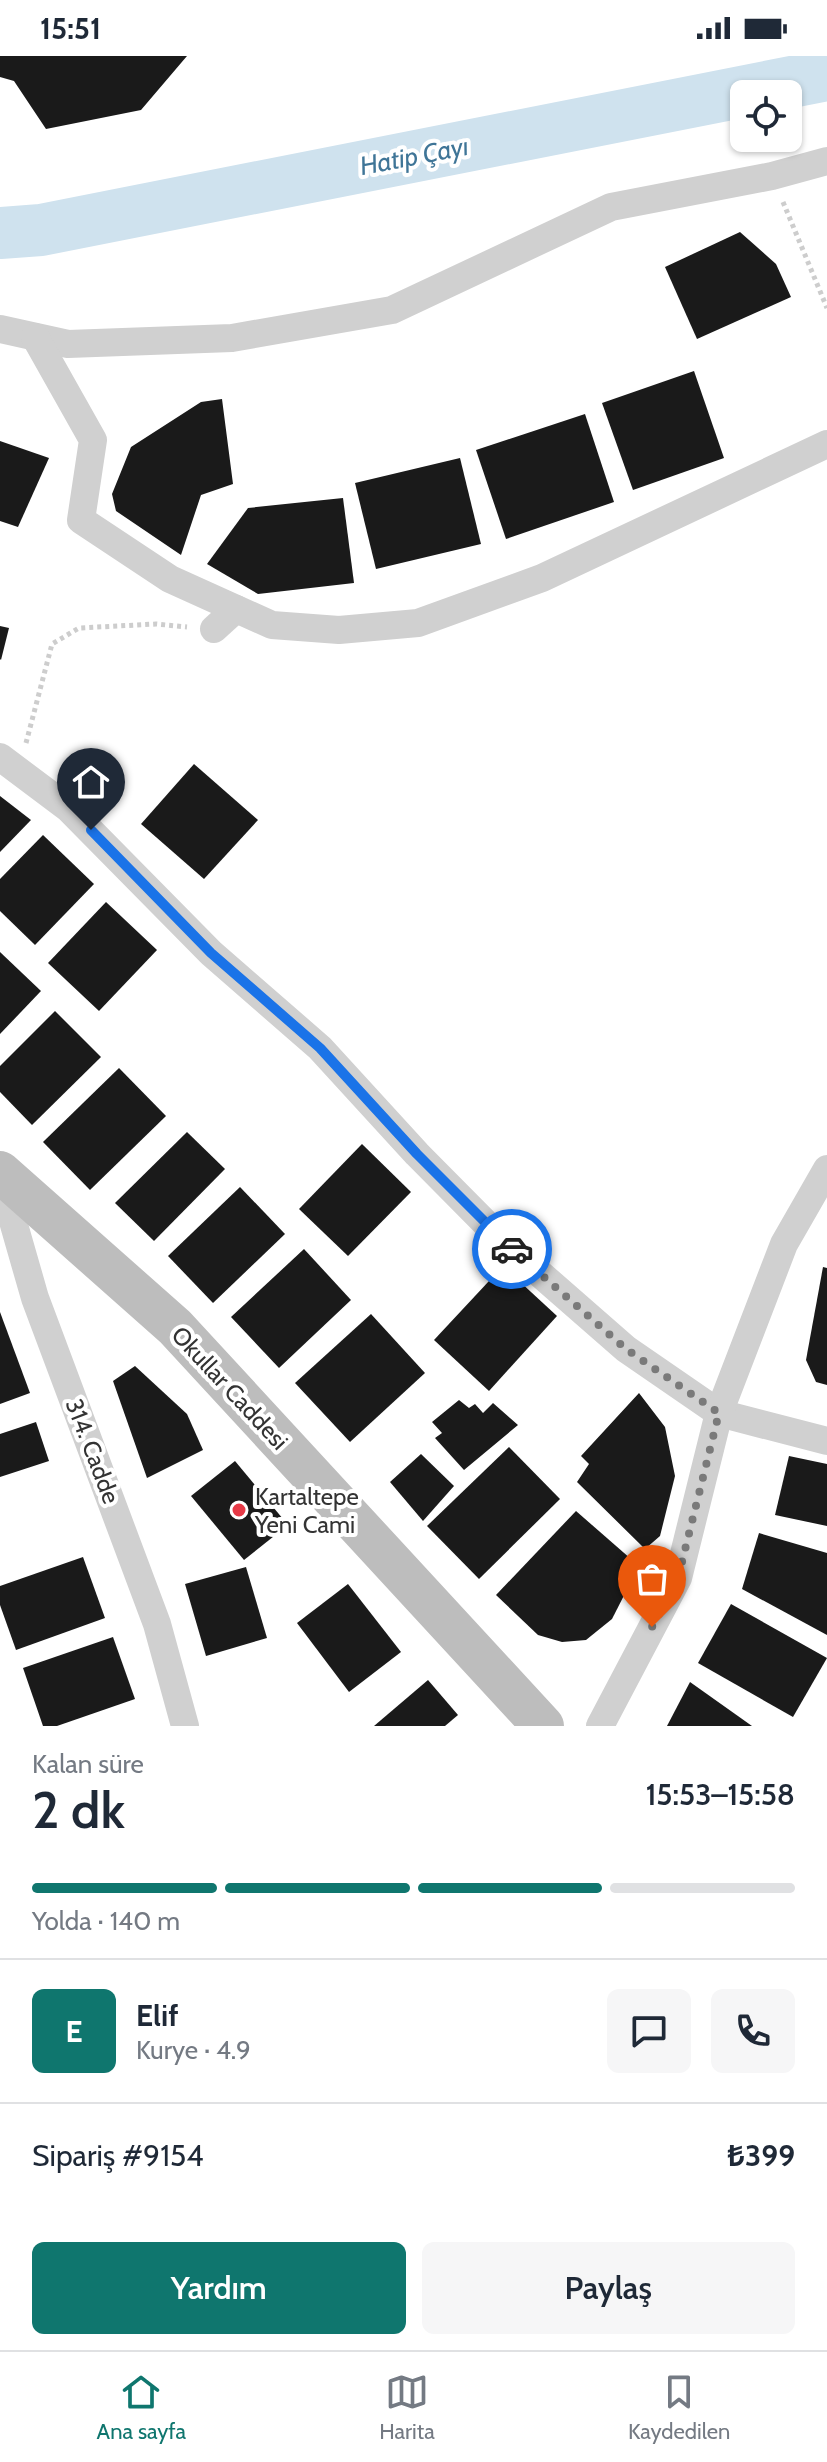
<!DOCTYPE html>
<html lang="tr">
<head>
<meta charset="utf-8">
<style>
  :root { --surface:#fff; --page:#f6f6f7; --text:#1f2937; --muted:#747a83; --line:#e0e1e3; --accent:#0f766e }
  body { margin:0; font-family:Cabin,sans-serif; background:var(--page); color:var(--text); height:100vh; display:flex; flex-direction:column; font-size:30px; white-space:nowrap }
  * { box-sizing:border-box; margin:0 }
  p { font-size:26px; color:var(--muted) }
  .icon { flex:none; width:44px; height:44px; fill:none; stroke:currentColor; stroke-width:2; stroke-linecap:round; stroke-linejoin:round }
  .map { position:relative; height:1670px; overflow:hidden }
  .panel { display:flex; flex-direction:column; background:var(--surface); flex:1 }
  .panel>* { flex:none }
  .fabs { position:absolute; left:730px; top:24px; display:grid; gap:16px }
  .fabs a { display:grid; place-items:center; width:72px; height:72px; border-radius:12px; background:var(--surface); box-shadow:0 2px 6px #0004; font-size:40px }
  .pin { position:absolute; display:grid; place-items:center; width:68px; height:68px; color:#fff; margin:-82px -34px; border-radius:50% 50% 50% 0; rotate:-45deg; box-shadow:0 0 8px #0007 }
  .pin .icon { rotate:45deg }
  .courier { position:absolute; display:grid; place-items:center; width:80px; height:80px; margin:-40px; border:6px solid #1a73e8; border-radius:50%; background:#fff; color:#222; box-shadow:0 2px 10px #0007 }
  .overview em { font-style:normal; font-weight:600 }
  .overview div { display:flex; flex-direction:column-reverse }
  .overview { display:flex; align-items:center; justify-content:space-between; height:136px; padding:0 32px }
  h1 { font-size:52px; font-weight:600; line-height:60px }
  .bar { display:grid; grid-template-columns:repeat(4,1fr); gap:12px 8px; align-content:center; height:96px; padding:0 32px }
  .bar i { height:10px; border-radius:6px; background:var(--line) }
  .bar .active { background:var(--accent) }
  .bar p { grid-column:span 4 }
  .line { display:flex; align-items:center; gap:20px; padding:0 32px; border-top:2px solid var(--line) }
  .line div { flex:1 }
  .round { display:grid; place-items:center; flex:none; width:84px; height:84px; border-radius:12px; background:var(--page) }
  .button { display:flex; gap:16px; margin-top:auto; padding:16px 32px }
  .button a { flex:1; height:92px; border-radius:12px; background:var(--accent); color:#fff; font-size:32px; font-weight:600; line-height:92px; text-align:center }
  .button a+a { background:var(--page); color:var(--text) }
  .status { display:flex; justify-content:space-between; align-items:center; height:56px; padding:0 40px; background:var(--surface); direction:ltr }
  .status svg { height:22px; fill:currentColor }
  .dock { display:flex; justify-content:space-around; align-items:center; height:112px; border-top:2px solid var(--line); background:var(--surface); font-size:22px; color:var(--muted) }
  .dock a { display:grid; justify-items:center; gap:4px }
  .dock .active { color:var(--accent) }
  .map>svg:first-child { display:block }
</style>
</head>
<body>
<div class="status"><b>15:51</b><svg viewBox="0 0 49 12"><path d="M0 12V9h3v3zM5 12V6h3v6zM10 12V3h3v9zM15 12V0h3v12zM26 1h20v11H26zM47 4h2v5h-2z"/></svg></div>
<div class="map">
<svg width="827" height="1670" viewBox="0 0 827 1670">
  <rect width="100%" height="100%" fill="#fff"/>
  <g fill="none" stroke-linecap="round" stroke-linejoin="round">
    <polyline stroke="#cfe2ee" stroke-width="52" points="0,177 41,174 827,19"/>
  </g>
  <g fill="#1a1a1a">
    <polygon points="0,0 187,0 141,54 46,73 14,25 0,21"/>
    <polygon points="740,176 776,208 791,241 697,283 665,211"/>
    <polygon points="694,315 724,402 633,434 602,347"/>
    <polygon points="222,343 233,428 201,439 181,499 116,455 112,438 131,391 201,346"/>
    <polygon points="585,358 614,446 506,483 476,394"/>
    <polygon points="0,385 49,402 18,471 0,465"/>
    <polygon points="460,402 481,488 376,513 355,427"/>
    <polygon points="343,442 354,527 258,538 207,508 248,452"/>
    <polygon points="0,570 9,572 1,604 0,603"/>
    <polygon points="194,708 258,764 204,823 141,768"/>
    <polygon points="0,740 31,764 0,796"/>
    <polygon points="43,779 94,828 35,889 0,855 0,823"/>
    <polygon points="106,846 157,894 99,955 48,907"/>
    <polygon points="0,896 41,935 0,978"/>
    <polygon points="55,955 101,1001 32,1069 0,1036 0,1010"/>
    <polygon points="119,1012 166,1060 90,1134 43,1086"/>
    <polygon points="187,1076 225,1113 154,1185 115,1147"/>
    <polygon points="362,1088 411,1136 348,1200 299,1153"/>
    <polygon points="240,1131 285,1178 213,1247 168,1200"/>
    <polygon points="304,1193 351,1244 279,1312 231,1261"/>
    <polygon points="503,1210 557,1260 489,1335 434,1284"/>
    <polygon points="823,1211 827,1212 827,1329 816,1326 806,1304"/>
    <polygon points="0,1256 30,1337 0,1348"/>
    <polygon points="371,1258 425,1317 350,1386 295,1327"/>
    <polygon points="135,1310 187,1358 203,1394 147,1422 113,1325"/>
    <polygon points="639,1337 665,1371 675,1420 660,1480 645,1493 577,1426 589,1408 581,1400"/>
    <polygon points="459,1344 469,1352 475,1348 483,1357 493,1347 518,1369 464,1414 435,1382 442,1377 432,1366"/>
    <polygon points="36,1366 49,1405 0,1421 0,1378"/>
    <polygon points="509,1391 560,1443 479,1523 427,1470"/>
    <polygon points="421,1398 454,1430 423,1465 390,1426"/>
    <polygon points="789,1400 827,1408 827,1470 775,1459"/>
    <polygon points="235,1405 288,1469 244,1504 191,1440"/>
    <polygon points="576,1455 639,1510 612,1563 586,1584 562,1586 538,1579 496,1539"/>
    <polygon points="759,1477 827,1497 827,1579 742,1533"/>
    <polygon points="83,1501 105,1562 16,1594 0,1549 0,1530"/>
    <polygon points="246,1511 267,1582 206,1600 185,1528"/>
    <polygon points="348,1528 401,1596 349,1636 297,1567"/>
    <polygon points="731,1548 827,1602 793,1661 698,1607"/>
    <polygon points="113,1581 135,1643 57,1670 43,1670 23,1612"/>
    <polygon points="428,1624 458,1659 445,1670 374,1670"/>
    <polygon points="690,1626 752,1670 667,1670"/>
  </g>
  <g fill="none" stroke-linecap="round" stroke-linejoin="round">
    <g stroke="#cdcdcd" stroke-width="5" stroke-dasharray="4 4" stroke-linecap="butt">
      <polyline points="783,146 827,252"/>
      <polyline points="26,687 52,588 79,572 156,568 187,571"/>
    </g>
    <g stroke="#d0d0d0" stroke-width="28">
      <polyline points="0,273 68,288 232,282 392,254 611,151 772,120 827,105"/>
      <polyline points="35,281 93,384 81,464 170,523 272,569 339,574 418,567 542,522 827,388"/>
      <polyline points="214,573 236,553"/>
      <polyline points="0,701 68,752 211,897 320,992 417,1098 507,1189 626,1293 719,1357 827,1385"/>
      <polyline points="0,1120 35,1242 157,1568 185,1670"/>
      <polyline points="600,1670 678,1522 719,1357 784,1188 827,1113"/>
    </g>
    <polyline stroke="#bdbdbd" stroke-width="42" points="0,1116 175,1271 543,1670"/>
  </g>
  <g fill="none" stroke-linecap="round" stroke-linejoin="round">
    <polyline stroke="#7a7a7a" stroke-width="8" stroke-dasharray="0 14.4" points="512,1193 626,1293 719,1357 678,1522 652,1571"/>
    <polyline stroke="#1a73e8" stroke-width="10" points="91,774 211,897 320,992 417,1098 512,1193"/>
  </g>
  <circle fill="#e63946" stroke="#fff" stroke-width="3" cx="239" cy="1454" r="8"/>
  <g text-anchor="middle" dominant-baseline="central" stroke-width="8" stroke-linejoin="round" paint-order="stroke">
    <g font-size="24" fill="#333" stroke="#fff">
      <text transform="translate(230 1332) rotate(47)">Okullar Caddesi</text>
      <text transform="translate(93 1395) rotate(69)">314. Cadde</text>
    </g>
    <g font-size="24" fill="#333" stroke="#fff" text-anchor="start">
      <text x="255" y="1440">Kartaltepe<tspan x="255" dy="28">Yeni Cami</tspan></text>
    </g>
    <g font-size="26" font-style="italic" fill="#3f7597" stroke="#fff">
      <text transform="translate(414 100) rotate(-11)">Hatip Çayı</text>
    </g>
  </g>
</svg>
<div class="fabs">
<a><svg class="icon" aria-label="locate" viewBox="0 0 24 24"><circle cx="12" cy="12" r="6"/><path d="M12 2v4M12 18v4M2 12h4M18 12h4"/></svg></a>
</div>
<div class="pin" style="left:652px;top:1571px;background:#ea580c"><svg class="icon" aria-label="bag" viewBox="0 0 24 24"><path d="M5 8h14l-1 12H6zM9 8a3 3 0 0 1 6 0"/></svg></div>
<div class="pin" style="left:91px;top:774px;background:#1f2937"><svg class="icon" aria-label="home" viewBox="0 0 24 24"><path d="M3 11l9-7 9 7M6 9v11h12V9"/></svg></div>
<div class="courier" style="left:512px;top:1193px"><svg class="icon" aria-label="car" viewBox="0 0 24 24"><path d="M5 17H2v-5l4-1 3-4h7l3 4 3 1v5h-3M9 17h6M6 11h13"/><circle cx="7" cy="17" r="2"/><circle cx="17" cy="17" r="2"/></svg></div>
</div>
<section class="panel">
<div class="overview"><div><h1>2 dk</h1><p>Kalan süre</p></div><em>15:53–15:58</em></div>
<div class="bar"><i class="active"></i><i class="active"></i><i class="active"></i><i></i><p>Yolda · 140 m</p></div>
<div class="line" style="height:144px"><b class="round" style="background:var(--accent);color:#fff">E</b><div><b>Elif</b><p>Kurye · 4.9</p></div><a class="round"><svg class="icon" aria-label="chat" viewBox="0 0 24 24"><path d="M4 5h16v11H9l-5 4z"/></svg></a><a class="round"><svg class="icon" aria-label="phone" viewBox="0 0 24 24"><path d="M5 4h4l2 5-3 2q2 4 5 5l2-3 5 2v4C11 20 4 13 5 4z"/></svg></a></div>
<div class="line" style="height:104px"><div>Sipariş #9154</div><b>₺399</b></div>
<div class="button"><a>Yardım</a><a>Paylaş</a></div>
</section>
<nav class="dock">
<a class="active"><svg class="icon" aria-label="home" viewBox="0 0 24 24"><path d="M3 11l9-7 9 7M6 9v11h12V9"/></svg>Ana sayfa</a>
<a><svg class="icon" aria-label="map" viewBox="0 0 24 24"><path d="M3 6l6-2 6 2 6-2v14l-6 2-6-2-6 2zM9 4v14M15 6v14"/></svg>Harita</a>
<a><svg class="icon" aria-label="saved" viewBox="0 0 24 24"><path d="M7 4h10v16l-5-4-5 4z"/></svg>Kaydedilen</a>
</nav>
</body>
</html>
